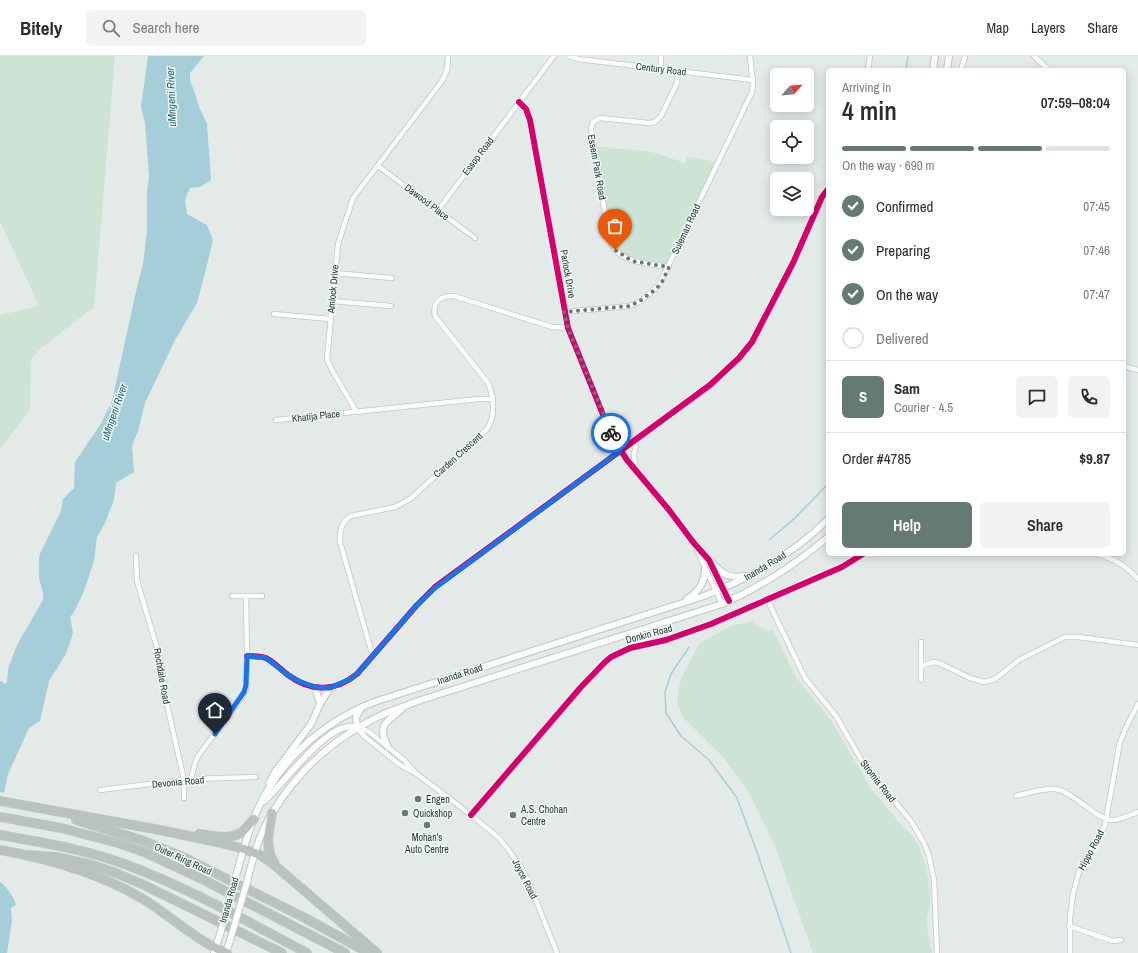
<!DOCTYPE html>
<html lang="en">
<head>
<meta charset="utf-8">
<style>
  :root { --surface:#fff; --page:#f2f2f3; --text:#2b2b33; --muted:#7c7c81; --line:#e1e1e2; --accent:#667a75 }
  body { margin:0; font-family:"Archivo Narrow",sans-serif; background:var(--page); color:var(--text); height:100vh; display:flex; flex-direction:column; font-size:15px; white-space:nowrap }
  * { box-sizing:border-box; margin:0 }
  p { font-size:13px; color:var(--muted) }
  .icon { flex:none; width:22px; height:22px; fill:none; stroke:currentColor; stroke-width:2; stroke-linecap:round; stroke-linejoin:round }
  .map { position:relative; flex:1; overflow:hidden }
  .side { position:absolute; left:826px; top:12px; width:300px; height:488px; display:flex; flex-direction:column; background:var(--surface); border-radius:6px; box-shadow:0 2px 10px #0003 }
  .side>* { flex:none }
  .needle { width:26px; rotate:63deg }
  .buttons { position:absolute; left:770px; top:12px; display:grid; gap:8px }
  .buttons a { display:grid; place-items:center; width:44px; height:44px; border-radius:6px; background:var(--surface); box-shadow:0 2px 10px #0003; font-size:20px }
  .pin { position:absolute; display:grid; place-items:center; width:34px; height:34px; color:#fff; margin:-41px -17px; border-radius:50% 50% 50% 0; rotate:-45deg; box-shadow:0 0 4px #0007 }
  .pin .icon { rotate:45deg }
  .courier { position:absolute; display:grid; place-items:center; width:40px; height:40px; margin:-20px; border:3px solid #1a73e8; border-radius:50%; background:#fff; color:#222; box-shadow:0 1px 5px #0007 }
  .summary em { font-style:normal; font-weight:600 }
  .summary div { display:flex; flex-direction:column-reverse }
  .summary { display:flex; align-items:center; justify-content:space-between; height:68px; padding:0 16px }
  h1 { font-size:26px; font-weight:600; line-height:30px }
  .bar { display:grid; grid-template-columns:repeat(4,1fr); gap:6px 4px; align-content:center; height:48px; padding:0 16px }
  .bar i { height:5px; border-radius:3px; background:var(--line) }
  .bar .active { background:var(--accent) }
  .bar p { grid-column:span 4 }
  .line { display:flex; align-items:center; gap:10px; padding:0 16px; border-top:1px solid var(--line) }
  .line div { flex:1 }
  .round { display:grid; place-items:center; flex:none; width:42px; height:42px; border-radius:6px; background:var(--page) }
  ol { padding:0 16px; list-style:none }
  li { display:flex; align-items:center; gap:12px; height:44px }
  li p { margin-inline-start:auto }
  li .icon { padding:4px; border-radius:50%; background:var(--accent); color:#fff; stroke-width:4 }
  li:last-child { color:var(--muted) }
  li i { width:22px; height:22px; border:2px solid var(--line); border-radius:50% }
  .primary-button { display:flex; gap:8px; margin-top:auto; padding:8px 16px }
  .primary-button a { flex:1; height:46px; border-radius:6px; background:var(--accent); color:#fff; font-size:16px; font-weight:600; line-height:46px; text-align:center }
  .primary-button a+a { background:var(--page); color:var(--text) }
  header { display:flex; align-items:center; gap:24px; box-sizing:border-box; height:56px; padding:0 20px; background:var(--surface); border-bottom:1px solid var(--line) }
  header strong { font-size:19px }
  nav { display:flex; gap:22px; margin-inline-start:auto; font-size:14px }
  .search { width:280px; height:36px; background:var(--page); display:flex; align-items:center; gap:10px; box-sizing:border-box; padding:0 14px; border-radius:6px; color:var(--muted); font-size:15px }
  .map>svg:first-child { display:block }
</style>
</head>
<body>
<header>
<strong>Bitely</strong>
<div class="search"><svg class="icon" aria-label="search" viewBox="0 0 24 24"><circle cx="10" cy="10" r="6"/><path d="M15 15l6 6"/></svg>Search here</div>
<nav><a>Map</a><a>Layers</a><a>Share</a></nav>
</header>
<div class="map">
<svg width="1138" height="897" viewBox="0 0 1138 897">
  <rect width="100%" height="100%" fill="#e4eae7"/>
  <g fill="#cde3d5">
    <polygon points="0,0 115,0 94,251 41,292 31,303 30,354 0,393 0,259 39,250 0,165"/>
    <path d="M 593,90 L 652,96 L 685,107 L 687,101 L 718,106 L 669,210 C 648,206 625,205 612,187 Z"/>
    <path d="M 755,565 L 755,568 L 768,575 L 773,574 L 798,624 L 832,666 L 871,733 L 904,772 C 923,783 932,829 930,851 C 929,855 927,859 927,863 C 927,874 930,886 932,897 L 813,897 L 775,790 L 748,735 L 723,701 L 684,663 L 677,645 L 679,631 L 681,623 L 699,588 L 731,570 Z"/>
  </g>
  <g fill="#a6ced8">
    <polygon points="148,0 204,0 190,17 190,25 195,37 199,51 207,68 211,124 200,131 190,132 185,144 187,158 207,169 213,184 206,213 197,247 175,284 145,347 138,375 132,390 134,416 116,427 114,444 105,467 97,481 94,505 84,535 74,556 70,561 73,577 66,598 49,625 40,665 29,672 8,718 4,737 0,736 0,642 3,630 7,626 8,613 17,589 43,544 43,537 39,522 39,500 61,455 63,443 74,432 75,406 102,366 112,345 137,231 143,208 147,175 147,137 149,120 145,67 141,51"/>
    <path d="M 0,826 C 5,829 16,843 16,849 L 11,852 L 12,864 L 7,897 L 0,897 Z"/>
  </g>
  <g fill="none" stroke-linecap="round" stroke-linejoin="round">
    <g stroke="#a6ced8" stroke-width="1.5">
      <polyline points="906,14 908,0"/>
      <polyline points="769,484 795,462 828,428"/>
      <polyline points="689,591 671,618 665,636 666,657 681,680 709,704 737,742 757,796 791,897"/>
    </g>
    <polyline stroke="#a6ced8" stroke-width="10" points="0,630 4,650"/>
    <g stroke="#c1c7c5" stroke-width="6">
      <g id="street">
        <polyline points="569,0 578,3 753,24"/>
        <polyline points="1034,0 1049,14"/>
        <polyline points="661,13 661,0"/>
        <polyline points="868,14 870,0"/>
        <polyline points="961,14 965,0"/>
        <polyline points="519,46 526,53 530,64 568,272 612,381 627,404 669,454 693,486 709,504 729,545"/>
        <polyline points="378,110 475,182"/>
        <polyline points="438,154 554,0"/>
        <path d="M 669,211 C 647,207 615,208 609,181 L 591,73 L 593,66 L 600,62 L 649,67 L 655,66 L 661,60 L 677,27 L 678,15"/>
        <polyline points="334,217 392,222"/>
        <polyline points="332,245 391,250"/>
        <polyline points="564,256 630,250 641,245 659,229 752,36 753,29 750,0"/>
        <polyline points="274,258 330,263"/>
        <polyline points="1124,310 1138,314"/>
        <polyline points="356,355 332,314 327,303 338,188 353,142 442,25 447,14 448,0"/>
        <polyline points="276,364 479,343 493,343"/>
        <polyline points="635,414 634,398 638,380"/>
        <polyline points="695,490 722,548"/>
        <path d="M 1098,498 C 1116,504 1125,509 1138,523"/>
        <polyline points="136,500 137,525 161,605 166,644 184,724 184,742"/>
        <polyline points="232,540 262,540"/>
        <polyline points="767,543 805,622 836,660 865,710 911,765 924,787 929,800 934,824 937,897"/>
        <path d="M 247,600 C 253,600 260,600 266,602 C 274,606 281,614 288,619 C 311,636 335,636 357,618 L 417,549 L 435,531 L 710,329 L 739,302 L 752,286 L 793,207 L 822,141 L 828,133"/>
        <path d="M 373,601 L 340,486 C 340,475 340,467 351,460 L 395,451 L 410,443 L 487,373 C 496,360 494,341 488,327 L 435,260 C 432,246 441,239 454,240 L 552,271 L 568,272"/>
        <polyline points="921,610 934,606 939,607 970,622 984,626 995,623 1019,604 1065,581 1078,581 1138,589"/>
        <polyline points="921,624 921,586"/>
        <polyline points="357,672 364,680 400,709 417,718 471,759 499,782 507,792 521,811 529,827 557,897"/>
        <polyline points="357,672 368,675 404,704 414,715"/>
        <polyline points="191,723 195,707 198,700 240,644 246,633 247,600 246,540"/>
        <polyline points="100,734 191,723 256,721"/>
        <path d="M 1016,740 C 1028,737 1042,732 1055,733 C 1074,736 1093,761 1111,764 C 1119,765 1130,759 1138,756"/>
        <polyline points="471,759 581,631 605,606 611,601 630,592 666,584 711,568 842,511 863,498"/>
        <polyline points="1069,870 1113,885 1121,884"/>
        <polyline points="1070,897 1070,862 1073,838 1080,812 1105,769 1120,686 1127,669 1138,648"/>
      </g>
    </g>
    <g stroke="#c0c7c5" stroke-width="8">
      <g id="secondary">
        <polyline points="933,14 935,0"/>
        <polyline points="947,14 949,0"/>
        <path d="M 709,504 C 722,516 725,523 745,520"/>
        <path d="M 687,543 C 699,535 704,528 705,514"/>
        <polyline points="315,631 320,648"/>
        <polyline points="357,672 356,661 362,651"/>
        <path d="M 388,691 C 377,670 385,667 401,654"/>
        <polyline points="269,727 275,716 311,668 320,648 330,632"/>
        <path d="M 264,745 C 282,730 331,660 357,672"/>
        <path d="M 236,820 C 241,801 247,782 253,764 C 275,708 319,668 374,646 L 704,540 C 750,522 793,499 828,463"/>
        <path d="M 247,826 C 251,810 255,792 262,777 C 283,730 323,690 368,666 C 384,656 403,651 421,644 L 722,548 C 761,531 796,508 828,481"/>
        <polyline points="214,897 221,875"/>
        <polyline points="226,897 231,881"/>
      </g>
    </g>
    <g stroke="#bdc6c3" stroke-width="10">
      <g id="highway">
        <polyline points="0,745 160,774 217,786 244,793 260,799 272,807 377,897"/>
        <path d="M 272,757 C 269,774 264,793 275,808"/>
        <polyline points="0,761 61,772 118,787 144,796 202,823 345,897"/>
        <polyline points="76,764 141,784 183,801 305,862 369,897"/>
        <path d="M 199,778 C 212,779 232,785 243,775 C 247,772 250,767 254,763"/>
        <path d="M 0,779 C 43,787 86,793 127,809 C 189,832 248,866 307,897"/>
        <path d="M 0,794 C 50,803 99,817 143,843 C 171,860 196,885 227,897"/>
        <polyline points="27,799 56,801 92,809 116,817 144,829 282,897"/>
      </g>
    </g>
    <use href="#street" stroke="#fbfcfb" stroke-width="4.5"/>
    <use href="#secondary" stroke="#fbfcfb" stroke-width="6"/>
    <use href="#highway" stroke="#bac2c1" stroke-width="8"/>
    <g stroke="#c0c7c5" stroke-width="8" stroke-linecap="butt">
      <g id="secondary-bridge">
        <polyline points="221,875 236,820"/>
        <polyline points="231,881 247,826"/>
      </g>
    </g>
    <use href="#secondary-bridge" stroke="#fbfcfb" stroke-width="6"/>
    <g stroke="#f3f9f6" stroke-width="8">
      <g id="cycleway">
        <polyline points="519,46 526,53 530,64 568,272 612,381 627,404 669,454 693,486 709,504 729,545"/>
        <path d="M 247,600 C 253,600 260,600 266,602 C 274,606 281,614 288,619 C 311,636 335,636 357,618 L 417,549 L 435,531 L 710,329 L 739,302 L 752,286 L 793,207 L 822,141 L 828,133"/>
        <polyline points="471,759 581,631 605,606 611,601 630,592 666,584 711,568 842,511 863,498"/>
      </g>
    </g>
    <use href="#cycleway" stroke="#d6006c" stroke-width="6"/>
  </g>
  <g fill="none" stroke-linecap="round" stroke-linejoin="round">
    <polyline stroke="#667a75" stroke-width="4" stroke-dasharray="0 7.2" points="611,377 568,272 564,256 630,250 640,245 657,232 662,226 669,211 632,205 615,194"/>
    <polyline stroke="#1a73e8" stroke-width="5" points="215,678 244,636 246,629 247,600 266,602 288,619 301,626 315,631 330,632 352,622 357,618 417,549 435,532 620,395 611,377"/>
  </g>
  <g fill="#667a75" stroke="#f3f9f6" stroke-width="1.5">
    <circle cx="418" cy="743" r="4"/>
    <circle cx="405" cy="757" r="4"/>
    <circle cx="513" cy="759" r="4"/>
    <circle cx="427" cy="769" r="4"/>
  </g>
  <g text-anchor="middle" dominant-baseline="central" stroke-width="3" stroke-linejoin="round" paint-order="stroke">
    <g font-size="10" fill="#223d38" stroke="#f3f9f6">
      <text transform="translate(661 13) rotate(7)">Century Road</text>
      <text transform="translate(478 100) rotate(-53)">Essop Road</text>
      <text transform="translate(597 111) rotate(80)">Essem Park Road</text>
      <text transform="translate(427 146) rotate(37)">Dawood Place</text>
      <text transform="translate(686 173) rotate(-65)">Suleman Road</text>
      <text transform="translate(568 218) rotate(80)">Parlock Drive</text>
      <text transform="translate(333 233) rotate(-85)">Amlock Drive</text>
      <text transform="translate(316 360) rotate(-6)">Khatija Place</text>
      <text transform="translate(458 399) rotate(-42)">Carden Crescent</text>
      <text transform="translate(765 510) rotate(-31)">Inanda Road</text>
      <text transform="translate(649 578) rotate(-15)">Donkin Road</text>
      <text transform="translate(460 618) rotate(-18)">Inanda Road</text>
      <text transform="translate(162 620) rotate(80)">Rochdale Road</text>
      <text transform="translate(878 725) rotate(52)">Stromia Road</text>
      <text transform="translate(178 726) rotate(-5)">Devonia Road</text>
      <text transform="translate(1091 794) rotate(-62)">Hippo Road</text>
      <text transform="translate(183 803) rotate(25)">Outer Ring Road</text>
      <text transform="translate(525 823) rotate(63)">Joyce Road</text>
      <text transform="translate(229 844) rotate(-74)">Inanda Road</text>
    </g>
    <g font-size="10" fill="#223d38" stroke="#f3f9f6" text-anchor="start">
      <text x="426" y="743">Engen</text>
      <text x="521" y="753">A.S. Chohan<tspan x="521" dy="12">Centre</tspan></text>
      <text x="413" y="757">Quickshop</text>
      <text x="427" y="781" text-anchor="middle">Mohan's<tspan x="427" dy="12">Auto Centre</tspan></text>
    </g>
    <g font-size="11" font-style="italic" fill="#1d6479" stroke="#f3f9f6">
      <text transform="translate(171 41) rotate(-92)">uMngeni River</text>
      <text transform="translate(114 356) rotate(-71)">uMngeni River</text>
    </g>
  </g>
</svg>
<div class="buttons">
<a><svg class="needle" viewBox="-14 -14 28 28"><path d="M0-13l5 13h-10z" fill="#e53935"/><path d="M0 13l5-13h-10z" fill="#7c7c81"/></svg></a>
<a><svg class="icon" aria-label="locate" viewBox="0 0 24 24"><circle cx="12" cy="12" r="6"/><path d="M12 2v4M12 18v4M2 12h4M18 12h4"/></svg></a>
<a><svg class="icon" aria-label="layers" viewBox="0 0 24 24"><path d="M12 4l9 5-9 5-9-5zM3 14l9 5 9-5"/></svg></a>
</div>
<div class="pin" style="left:615px;top:194px;background:#ea580c"><svg class="icon" aria-label="bag" viewBox="0 0 24 24"><path d="M5 8h14l-1 12H6zM9 8a3 3 0 0 1 6 0"/></svg></div>
<div class="pin" style="left:215px;top:678px;background:#1f2937"><svg class="icon" aria-label="home" viewBox="0 0 24 24"><path d="M3 11l9-7 9 7M6 9v11h12V9"/></svg></div>
<div class="courier" style="left:611px;top:377px"><svg class="icon" aria-label="bike" viewBox="0 0 24 24"><circle cx="6" cy="16" r="4"/><circle cx="18" cy="16" r="4"/><path d="M6 16l4-8h5l3 8M10 8l3 8H6M13 5h3"/></svg></div>
<section class="side">
<div class="summary"><div><h1>4 min</h1><p>Arriving in</p></div><em>07:59–08:04</em></div>
<div class="bar"><i class="active"></i><i class="active"></i><i class="active"></i><i></i><p>On the way · 690 m</p></div>
<ol>
<li><svg class="icon" aria-label="check" viewBox="0 0 24 24"><path d="M5 12l5 5 9-10"/></svg>Confirmed<p>07:45</p></li>
<li><svg class="icon" aria-label="check" viewBox="0 0 24 24"><path d="M5 12l5 5 9-10"/></svg>Preparing<p>07:46</p></li>
<li><svg class="icon" aria-label="check" viewBox="0 0 24 24"><path d="M5 12l5 5 9-10"/></svg>On the way<p>07:47</p></li>
<li><i></i>Delivered</li>
</ol>
<div class="line" style="height:72px"><b class="round" style="background:var(--accent);color:#fff">S</b><div><b>Sam</b><p>Courier · 4.5</p></div><a class="round"><svg class="icon" aria-label="chat" viewBox="0 0 24 24"><path d="M4 5h16v11H9l-5 4z"/></svg></a><a class="round"><svg class="icon" aria-label="phone" viewBox="0 0 24 24"><path d="M5 4h4l2 5-3 2q2 4 5 5l2-3 5 2v4C11 20 4 13 5 4z"/></svg></a></div>
<div class="line" style="height:52px"><div>Order #4785</div><b>$9.87</b></div>
<div class="primary-button"><a>Help</a><a>Share</a></div>
</section>
</div>
</body>
</html>
